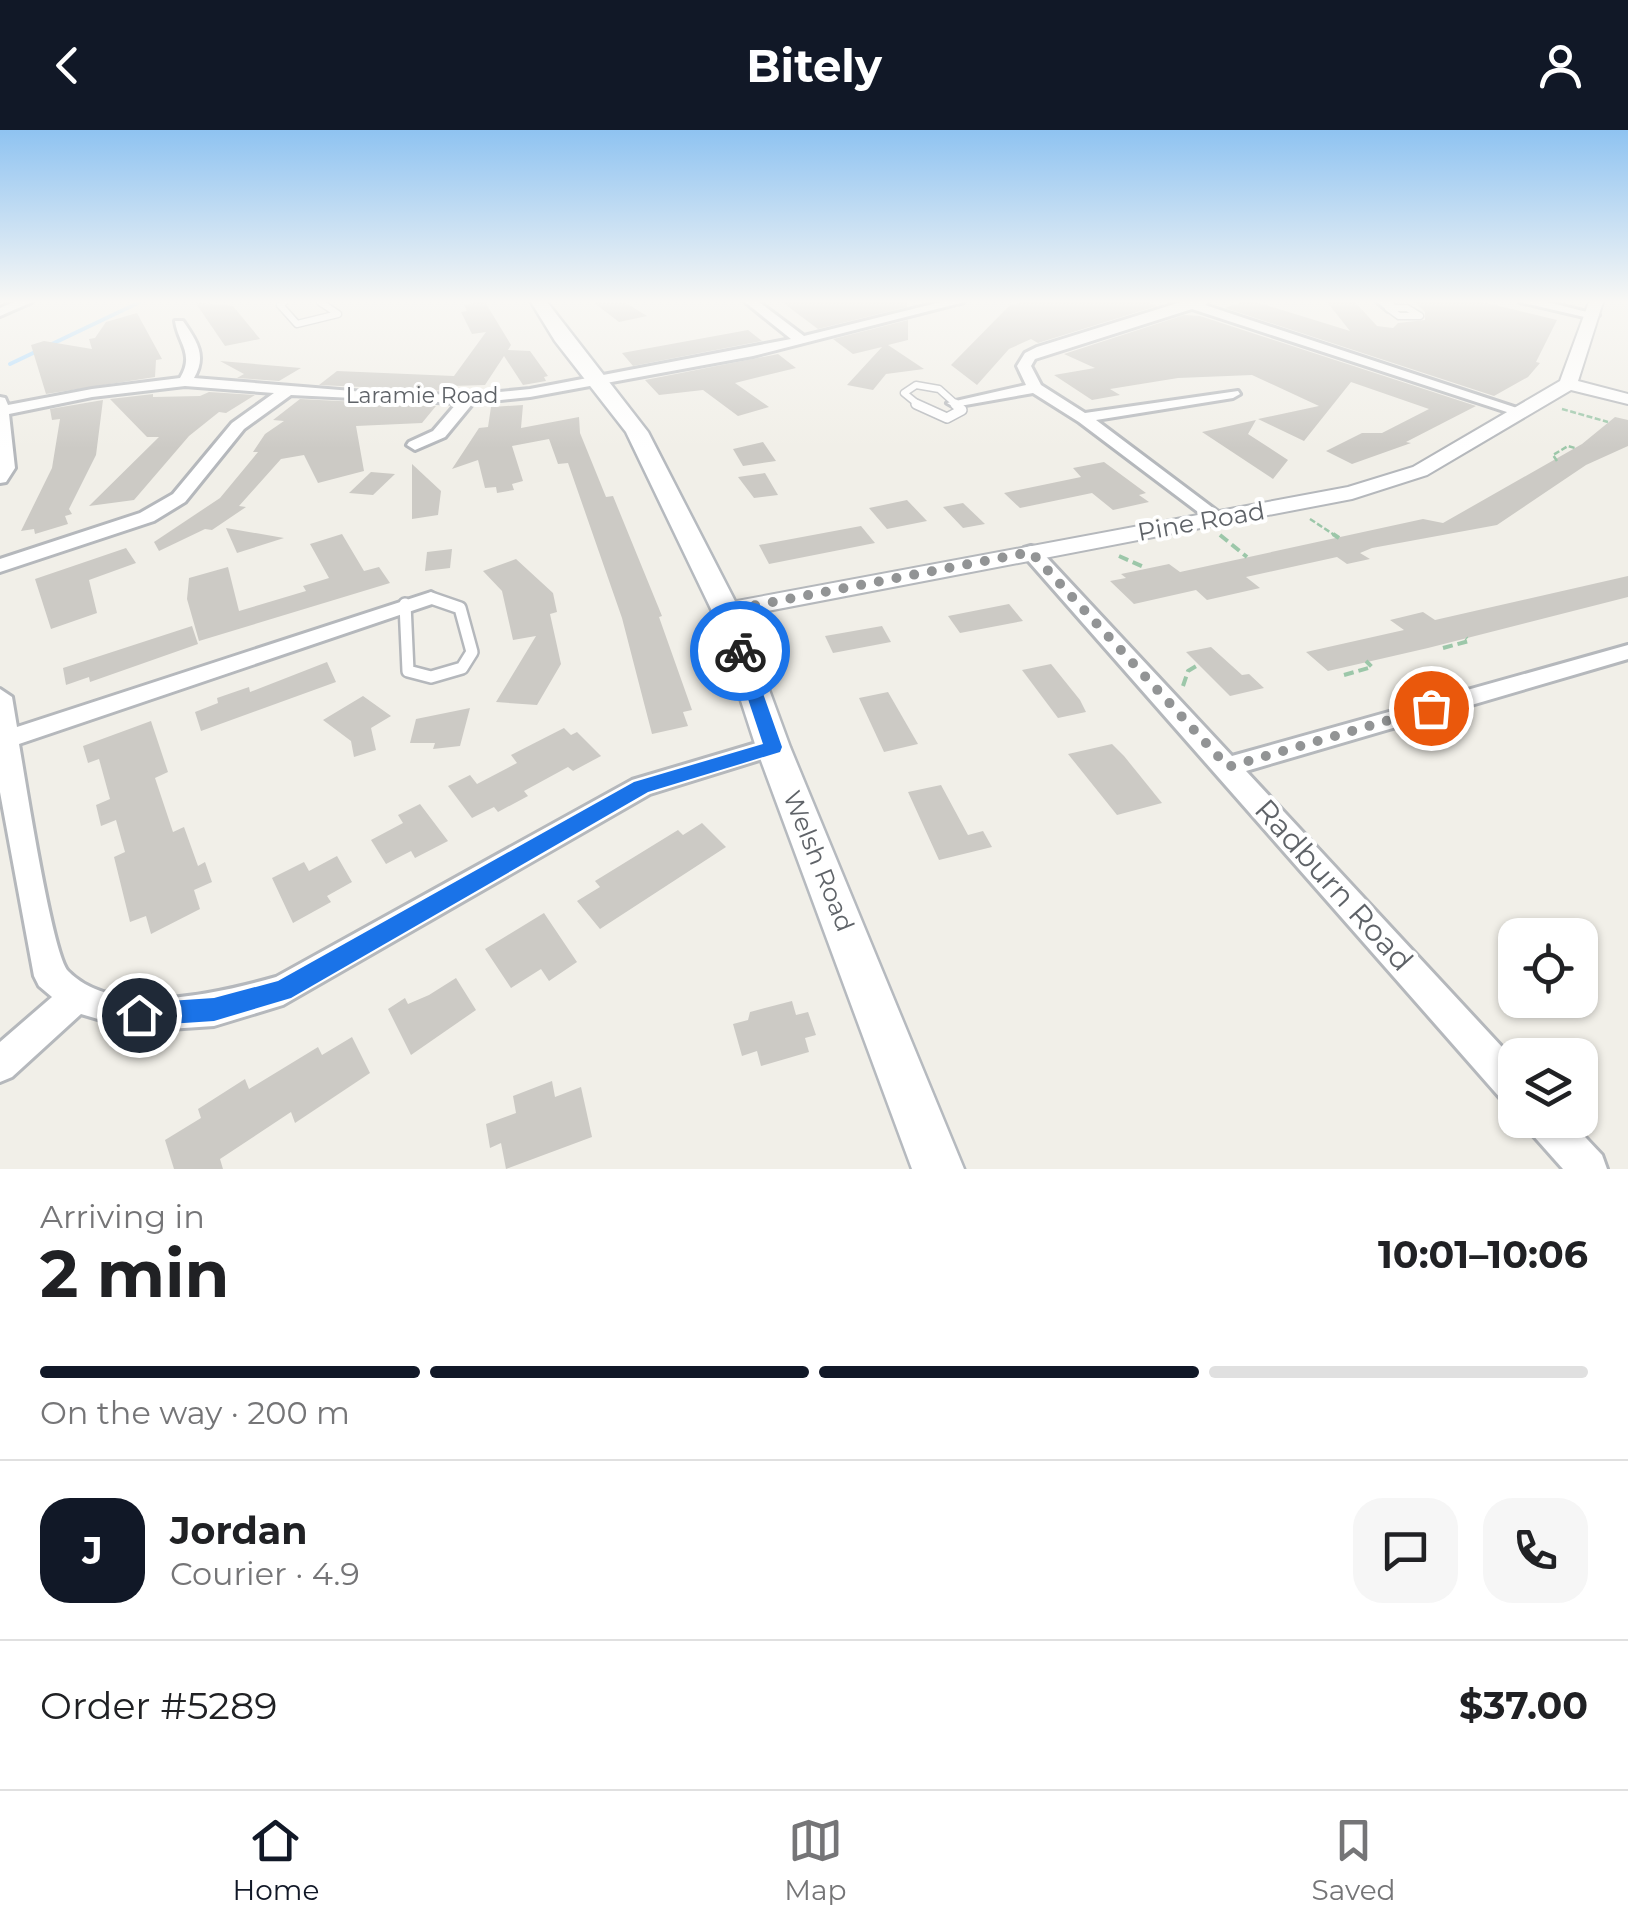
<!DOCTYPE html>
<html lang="en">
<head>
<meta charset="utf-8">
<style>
  :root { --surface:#fff; --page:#f6f6f6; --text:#202124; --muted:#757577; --line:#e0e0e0; --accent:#111827 }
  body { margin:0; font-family:Montserrat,sans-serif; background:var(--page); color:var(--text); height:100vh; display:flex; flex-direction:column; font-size:38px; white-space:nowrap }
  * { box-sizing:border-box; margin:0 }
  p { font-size:32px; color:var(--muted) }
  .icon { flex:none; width:55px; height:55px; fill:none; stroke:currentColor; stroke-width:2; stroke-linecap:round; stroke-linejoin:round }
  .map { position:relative; height:1039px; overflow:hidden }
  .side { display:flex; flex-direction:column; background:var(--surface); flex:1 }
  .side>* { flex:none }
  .tools { position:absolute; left:1498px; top:788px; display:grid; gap:20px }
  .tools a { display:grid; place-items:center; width:100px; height:100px; border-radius:20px; background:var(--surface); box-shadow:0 2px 8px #0004; font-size:50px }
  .pin { position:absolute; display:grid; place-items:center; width:85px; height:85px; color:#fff; margin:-42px; border:5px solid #fff; border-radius:50%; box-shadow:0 2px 10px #0007 }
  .courier { position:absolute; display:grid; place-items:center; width:100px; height:100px; margin:-50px; border:8px solid #1a73e8; border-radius:50%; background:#fff; color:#222; box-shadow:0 2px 12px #0007 }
  .head em { font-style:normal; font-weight:700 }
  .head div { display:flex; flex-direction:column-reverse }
  .head { display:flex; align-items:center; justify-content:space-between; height:170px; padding:0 40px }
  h1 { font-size:65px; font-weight:700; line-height:75px }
  .bar { display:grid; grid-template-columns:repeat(4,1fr); gap:15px 10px; align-content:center; height:120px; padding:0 40px }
  .bar i { height:12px; border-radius:8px; background:var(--line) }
  .bar .selected { background:var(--accent) }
  .bar p { grid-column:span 4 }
  .line { display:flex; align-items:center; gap:25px; padding:0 40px; border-top:2px solid var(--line) }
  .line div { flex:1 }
  .round { display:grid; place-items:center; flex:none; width:105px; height:105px; border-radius:30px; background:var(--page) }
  header { display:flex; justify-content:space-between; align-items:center; height:130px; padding:0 40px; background:var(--accent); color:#fff; font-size:45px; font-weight:700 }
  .menu { display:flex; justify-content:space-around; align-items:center; height:140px; border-top:2px solid var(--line); background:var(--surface); font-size:28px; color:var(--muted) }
  .menu a { display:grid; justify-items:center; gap:5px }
  .menu .selected { color:var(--accent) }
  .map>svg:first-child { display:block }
</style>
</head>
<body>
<header><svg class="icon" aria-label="back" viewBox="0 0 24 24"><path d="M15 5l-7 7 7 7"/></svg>Bitely<svg class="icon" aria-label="person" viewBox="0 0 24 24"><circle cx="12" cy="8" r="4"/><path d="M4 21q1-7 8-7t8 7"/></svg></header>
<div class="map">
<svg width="1628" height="1039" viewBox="0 0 1628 1039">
  <rect width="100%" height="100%" fill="#f1efe8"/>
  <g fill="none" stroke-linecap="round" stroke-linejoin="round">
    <polyline stroke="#aadaff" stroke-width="4" points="10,234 140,172"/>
  </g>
  <g fill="#cccac5">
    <polygon points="195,172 233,176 260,209 225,216"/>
    <polygon points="476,172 485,172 511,215 508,220 530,221 548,246 544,247 546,251 523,255 504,226 485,255 452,256 448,261 319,255 337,241 454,246 486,202 472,204 461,182 467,181 464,175"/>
    <polygon points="593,172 626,173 647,186 619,192"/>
    <polygon points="782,172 907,172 907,177 818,199"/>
    <polygon points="1022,172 1148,172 1157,176 1038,213 1031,209 1009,219 977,255 951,235 1009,176"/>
    <polygon points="1242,172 1256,172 1350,201 1327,172 1355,172 1377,196 1393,198 1398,193 1425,190 1425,182 1415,172 1483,172 1557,190 1536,232 1540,233 1528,247 1494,266 1225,178"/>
    <polygon points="137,183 162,229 156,230 155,247 46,264 31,215 44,211 92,219 89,209 95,208 106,192"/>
    <polygon points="1184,185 1200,186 1476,276 1406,312 1411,313 1352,334 1326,321 1362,303 1382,303 1429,279 1351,252 1304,311 1258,289 1319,276 1252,245 1178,248 1110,259 1120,265 1092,270 1054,245 1095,238 1064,224"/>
    <polygon points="908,190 908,210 888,215 924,239 886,244 873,260 847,255 882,217 853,224 833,209"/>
    <polygon points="748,200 762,211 633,236 622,223"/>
    <polygon points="778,224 796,238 735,253 769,277 738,286 703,260 659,265 645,250"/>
    <polygon points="220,231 301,238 279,251 237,248 244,244"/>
    <polygon points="209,262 255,265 226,283 219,282 189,306 134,370 89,376 159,307 147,307 110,269 153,264 153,267 200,266"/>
    <polygon points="300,269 436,276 422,293 356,296 364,341 318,353 304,325 281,329 239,376 246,377 212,400 205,399 159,421 154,412 220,368 258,322 253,322 265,304 284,291 273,290"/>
    <polygon points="103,270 96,325 69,379 72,384 65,386 68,394 35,404 34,399 21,401 52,338 60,289 52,290 50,279"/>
    <polygon points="523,275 521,298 579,287 580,303 606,367 613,366 662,486 659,487 692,580 683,582 688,596 652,604 622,488 568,333 558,334 549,309 512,316 523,351 512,354 514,360 497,363 496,357 485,358 478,330 452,339 479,298 488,297 491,277"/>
    <polygon points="1615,287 1628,290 1628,316 1586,335 1497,395 1372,418 1360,423 1370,429 1347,434 1337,427 1246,447 1260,458 1207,470 1196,460 1134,474 1110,451 1126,448 1121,444 1169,434 1180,442 1423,389 1443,393 1582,314"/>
    <polygon points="1256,290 1248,304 1288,330 1273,349 1202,302"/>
    <polygon points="763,312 776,331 743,336 733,319"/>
    <polygon points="1104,332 1146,363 1139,365 1149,372 1113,380 1092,363 1020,378 1004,363 1081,347 1073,338"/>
    <polygon points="412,334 441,361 438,385 412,389"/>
    <polygon points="371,342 395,344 373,365 349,363"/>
    <polygon points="765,343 778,365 754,368 738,347"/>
    <polygon points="907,370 927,391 887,399 869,378"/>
    <polygon points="963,373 985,394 963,398 943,377"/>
    <polygon points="861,396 875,413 769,434 759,415"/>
    <polygon points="226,398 284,408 237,423"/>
    <polygon points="342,404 364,441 379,437 390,453 199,511 187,469 189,448 228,437 239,481 306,461 303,456 329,448 310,414"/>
    <polygon points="126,418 136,433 89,450 97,483 51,499 35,449"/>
    <polygon points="452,419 450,438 425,441 427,422"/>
    <polygon points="516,429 553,463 557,482 550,484 561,534 537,575 496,572 536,506 513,510 502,461 483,441"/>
    <polygon points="1628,446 1628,467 1428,518 1328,541 1306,522 1404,500 1390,490 1423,482 1435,490"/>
    <polygon points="1009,474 1023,491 960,503 948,486"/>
    <polygon points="192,496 198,514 90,552 89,547 66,555 63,538"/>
    <polygon points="882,496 891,512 833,523 825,506"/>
    <polygon points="1211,517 1242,545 1249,544 1264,558 1230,566 1186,522"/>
    <polygon points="327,532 336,552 201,601 195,582 218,573 217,568 249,557 250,562"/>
    <polygon points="1051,534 1080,570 1086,582 1058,588 1022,540"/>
    <polygon points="888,562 918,614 884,622 859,568"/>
    <polygon points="363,566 391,586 371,598 376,620 354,627 351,611 323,590"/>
    <polygon points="470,578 460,616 433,619 435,613 410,613 416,589"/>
    <polygon points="151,591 168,642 155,648 173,702 184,697 198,736 205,732 212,752 194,760 200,779 151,804 146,786 130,792 114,727 125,722 116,690 101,696 96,675 110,669 99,629 88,633 83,616"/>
    <polygon points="564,598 571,605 577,602 601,626 573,641 568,637 524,661 528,666 498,682 494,677 472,688 448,656 470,645 477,654 517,633 511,625"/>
    <polygon points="1112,614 1124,626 1162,673 1117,685 1068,624"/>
    <polygon points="941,655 968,705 983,701 992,717 939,730 908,662"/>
    <polygon points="420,674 448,711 415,728 411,721 386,734 371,710 403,693 398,685"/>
    <polygon points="702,693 726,717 600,799 577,771 600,757 595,751 678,700 683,705"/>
    <polygon points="337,726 352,752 327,766 331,772 293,793 272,748 304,732 309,741"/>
    <polygon points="544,783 577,832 549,851 541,839 511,858 485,819"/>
    <polygon points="456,848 476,880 411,925 388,879 405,868 408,874 429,865"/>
    <polygon points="792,871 796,885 808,882 816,905 805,908 809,922 761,936 757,921 742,926 733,894 748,890 750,882"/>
    <polygon points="352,907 370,943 295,993 291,982 220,1029 223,1039 174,1039 165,1010 201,988 198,979 245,949 249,959 318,917 322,925"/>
    <polygon points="552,951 555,967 581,957 592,1007 506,1039 501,1013 490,1018 486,994 516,983 513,966"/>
  </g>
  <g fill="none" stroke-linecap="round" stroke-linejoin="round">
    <g stroke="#b5b8bc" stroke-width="9">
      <g id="service-far2">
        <polyline points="284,172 280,175 297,194 338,184 320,172"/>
        <polygon points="1388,178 1407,178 1420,186 1399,186"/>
        <polyline points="920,276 904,263 916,255 939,259 958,276"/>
      </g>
    </g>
    <g stroke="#b5b8bc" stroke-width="12">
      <polyline id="service-far1" points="916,274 947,288 962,280 955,274"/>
    </g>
    <g stroke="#b5b8bc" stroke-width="16">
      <polyline id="service" points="405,474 408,541 431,547 462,538 472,522 460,478 431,468"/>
    </g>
    <g stroke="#b5b8bc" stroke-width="6">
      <g id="minor">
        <polygon points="14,172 32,172 0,186 0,178"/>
        <path d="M 745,172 L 759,172 L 804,206 L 941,172 L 964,172 L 753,226 L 530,267 L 473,273 L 445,307 L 415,320 L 407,315 L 409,312 L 433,301 L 457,273 L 291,265 L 244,299 L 185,372 L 154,391 L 0,442 L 0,429 L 140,383 L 173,364 L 232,293 L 274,263 L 185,256 L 92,267 L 9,284 L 15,338 L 6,352 L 0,353 L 0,267 L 5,268 L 8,275 L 92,259 L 180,248 C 195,224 178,213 175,191 L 183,191 C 197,211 207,226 194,248 L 377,263 L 468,265 L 530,259 L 791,209 Z"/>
        <polygon points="1181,172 1208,172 1205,175 1529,282 1516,285 1192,179 1035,229 1031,236 1041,255 1085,283 1238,261 1240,264 1233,268 1096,290 1221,384 1223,388 1214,394 1079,292 1033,263 954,277 947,273 1026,255 1017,236 1025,223 1037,217"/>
        <polygon points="1377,172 1392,172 1398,178 1388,181"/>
        <polygon points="1520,172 1547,172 1599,185 1593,189"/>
        <polygon points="1031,416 1038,418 1232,626 1628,515 1628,529 1246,641 1515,931 1515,975 1502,970 1024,426 1021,422 1024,418"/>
        <path d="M 431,462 L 441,468 L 438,472 L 19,614 C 25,648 52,824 68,841 C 115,889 219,863 276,847 L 632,650 L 773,608 L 782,611 L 786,617 L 782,623 L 650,664 L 283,875 L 214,896 L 139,901 L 81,884 L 12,947 L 0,952 L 0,912 L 52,867 L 39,856 L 34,846 L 0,662 L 0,559 L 12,567 L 17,597 Z"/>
        <polygon points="1526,990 1569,990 1602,1025 1607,1039 1563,1039 1531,1003"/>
      </g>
    </g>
    <g stroke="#b5b8bc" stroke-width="4">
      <polygon id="tertiary" points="1589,172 1603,172 1578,251 1628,264 1628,274 1571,260 1427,345 1352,369 726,489 713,481 726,473 1348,357 1413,337 1560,251"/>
    </g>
    <g stroke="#b6babf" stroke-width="5">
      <polygon id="secondary" points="531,172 547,172 648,302 740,481 790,617 964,1039 912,1039 756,617 712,481 626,302 555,211"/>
    </g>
    <g stroke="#9cc7a9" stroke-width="2.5" stroke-dasharray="6 2.5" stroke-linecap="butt">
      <polyline points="1562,279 1608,292"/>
      <polyline points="1557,331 1553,325 1568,316 1575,318"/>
      <polyline points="1310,389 1336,406"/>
    </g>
    <g stroke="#9cc7a9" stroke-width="4" stroke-dasharray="10 5" stroke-linecap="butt">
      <polyline points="1333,404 1339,408"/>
      <polyline points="1220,405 1247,427"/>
      <polyline points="1119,426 1146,438"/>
      <polyline points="1443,518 1469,511 1466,508"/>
      <polyline points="1344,545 1372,537 1366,531"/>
      <polyline points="1183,556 1188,541 1198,535"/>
    </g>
    <use href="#service-far2" stroke="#fff" stroke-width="6"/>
    <use href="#service-far1" stroke="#fff" stroke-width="9"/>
    <use href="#service" stroke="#fff" stroke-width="11"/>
    <use href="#minor" fill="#fff" fill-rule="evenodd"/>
    <use href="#tertiary" fill="#fff" fill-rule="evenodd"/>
    <use href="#secondary" fill="#fff" fill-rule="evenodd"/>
  </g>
  <linearGradient id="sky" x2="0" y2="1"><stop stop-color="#8fc3f1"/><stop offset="0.54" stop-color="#f9f8f5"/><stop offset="1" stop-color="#f9f8f5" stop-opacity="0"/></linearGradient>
  <rect width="1628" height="318" fill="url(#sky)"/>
  <polygon fill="#1a73e8" points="740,516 748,521 782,617 780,622 648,662 291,868 214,891 139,896 131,893 127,885 139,873 214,868 278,851 634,652 763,614 732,521"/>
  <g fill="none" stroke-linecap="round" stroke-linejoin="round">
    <polyline stroke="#929495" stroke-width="10" stroke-dasharray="0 18" points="740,521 726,481 1031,422 1228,637 1431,578"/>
  </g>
  <g text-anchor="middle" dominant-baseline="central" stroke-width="8" stroke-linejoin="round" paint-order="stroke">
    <g font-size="22" fill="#5f6368" stroke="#fff">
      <text x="422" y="265">Laramie Road</text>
    </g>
    <g font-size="25" fill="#5f6368" stroke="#fff">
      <text transform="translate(1201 391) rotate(-10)">Pine Road</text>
      <text transform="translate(819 731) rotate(68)">Welsh Road</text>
    </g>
    <g font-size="30" fill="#5f6368" stroke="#fff">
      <text transform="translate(1334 755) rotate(48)">Radburn Road</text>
    </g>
  </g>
</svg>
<div class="tools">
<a><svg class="icon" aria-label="locate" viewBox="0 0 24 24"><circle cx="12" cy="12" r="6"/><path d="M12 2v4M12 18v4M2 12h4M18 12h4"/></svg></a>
<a><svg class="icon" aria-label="layers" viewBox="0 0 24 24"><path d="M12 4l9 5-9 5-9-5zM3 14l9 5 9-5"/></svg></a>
</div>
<div class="pin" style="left:1431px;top:578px;background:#ea580c"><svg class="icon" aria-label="bag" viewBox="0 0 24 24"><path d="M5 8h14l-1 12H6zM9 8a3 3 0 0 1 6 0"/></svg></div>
<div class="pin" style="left:139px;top:885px;background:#1f2937"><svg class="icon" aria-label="home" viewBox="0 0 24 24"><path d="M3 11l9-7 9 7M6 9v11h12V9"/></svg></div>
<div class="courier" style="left:740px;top:521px"><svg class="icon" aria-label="bike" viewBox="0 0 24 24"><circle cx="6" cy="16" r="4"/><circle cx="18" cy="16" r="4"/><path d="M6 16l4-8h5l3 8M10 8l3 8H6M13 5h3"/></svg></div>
</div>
<section class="side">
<div class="head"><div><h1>2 min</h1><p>Arriving in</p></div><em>10:01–10:06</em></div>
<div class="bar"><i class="selected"></i><i class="selected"></i><i class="selected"></i><i></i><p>On the way · 200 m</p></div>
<div class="line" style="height:180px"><b class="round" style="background:var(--accent);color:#fff">J</b><div><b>Jordan</b><p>Courier · 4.9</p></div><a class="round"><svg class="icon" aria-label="chat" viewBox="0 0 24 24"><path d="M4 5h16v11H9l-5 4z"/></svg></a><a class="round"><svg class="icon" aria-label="phone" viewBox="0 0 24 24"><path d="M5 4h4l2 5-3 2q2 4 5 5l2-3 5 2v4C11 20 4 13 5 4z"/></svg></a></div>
<div class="line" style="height:130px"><div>Order #5289</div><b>$37.00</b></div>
</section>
<nav class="menu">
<a class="selected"><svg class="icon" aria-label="home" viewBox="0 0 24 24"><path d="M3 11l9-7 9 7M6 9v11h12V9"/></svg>Home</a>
<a><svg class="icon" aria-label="map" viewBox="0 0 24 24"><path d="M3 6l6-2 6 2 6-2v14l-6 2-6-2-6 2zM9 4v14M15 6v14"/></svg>Map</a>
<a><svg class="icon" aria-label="saved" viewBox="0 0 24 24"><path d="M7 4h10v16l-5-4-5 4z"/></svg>Saved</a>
</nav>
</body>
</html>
